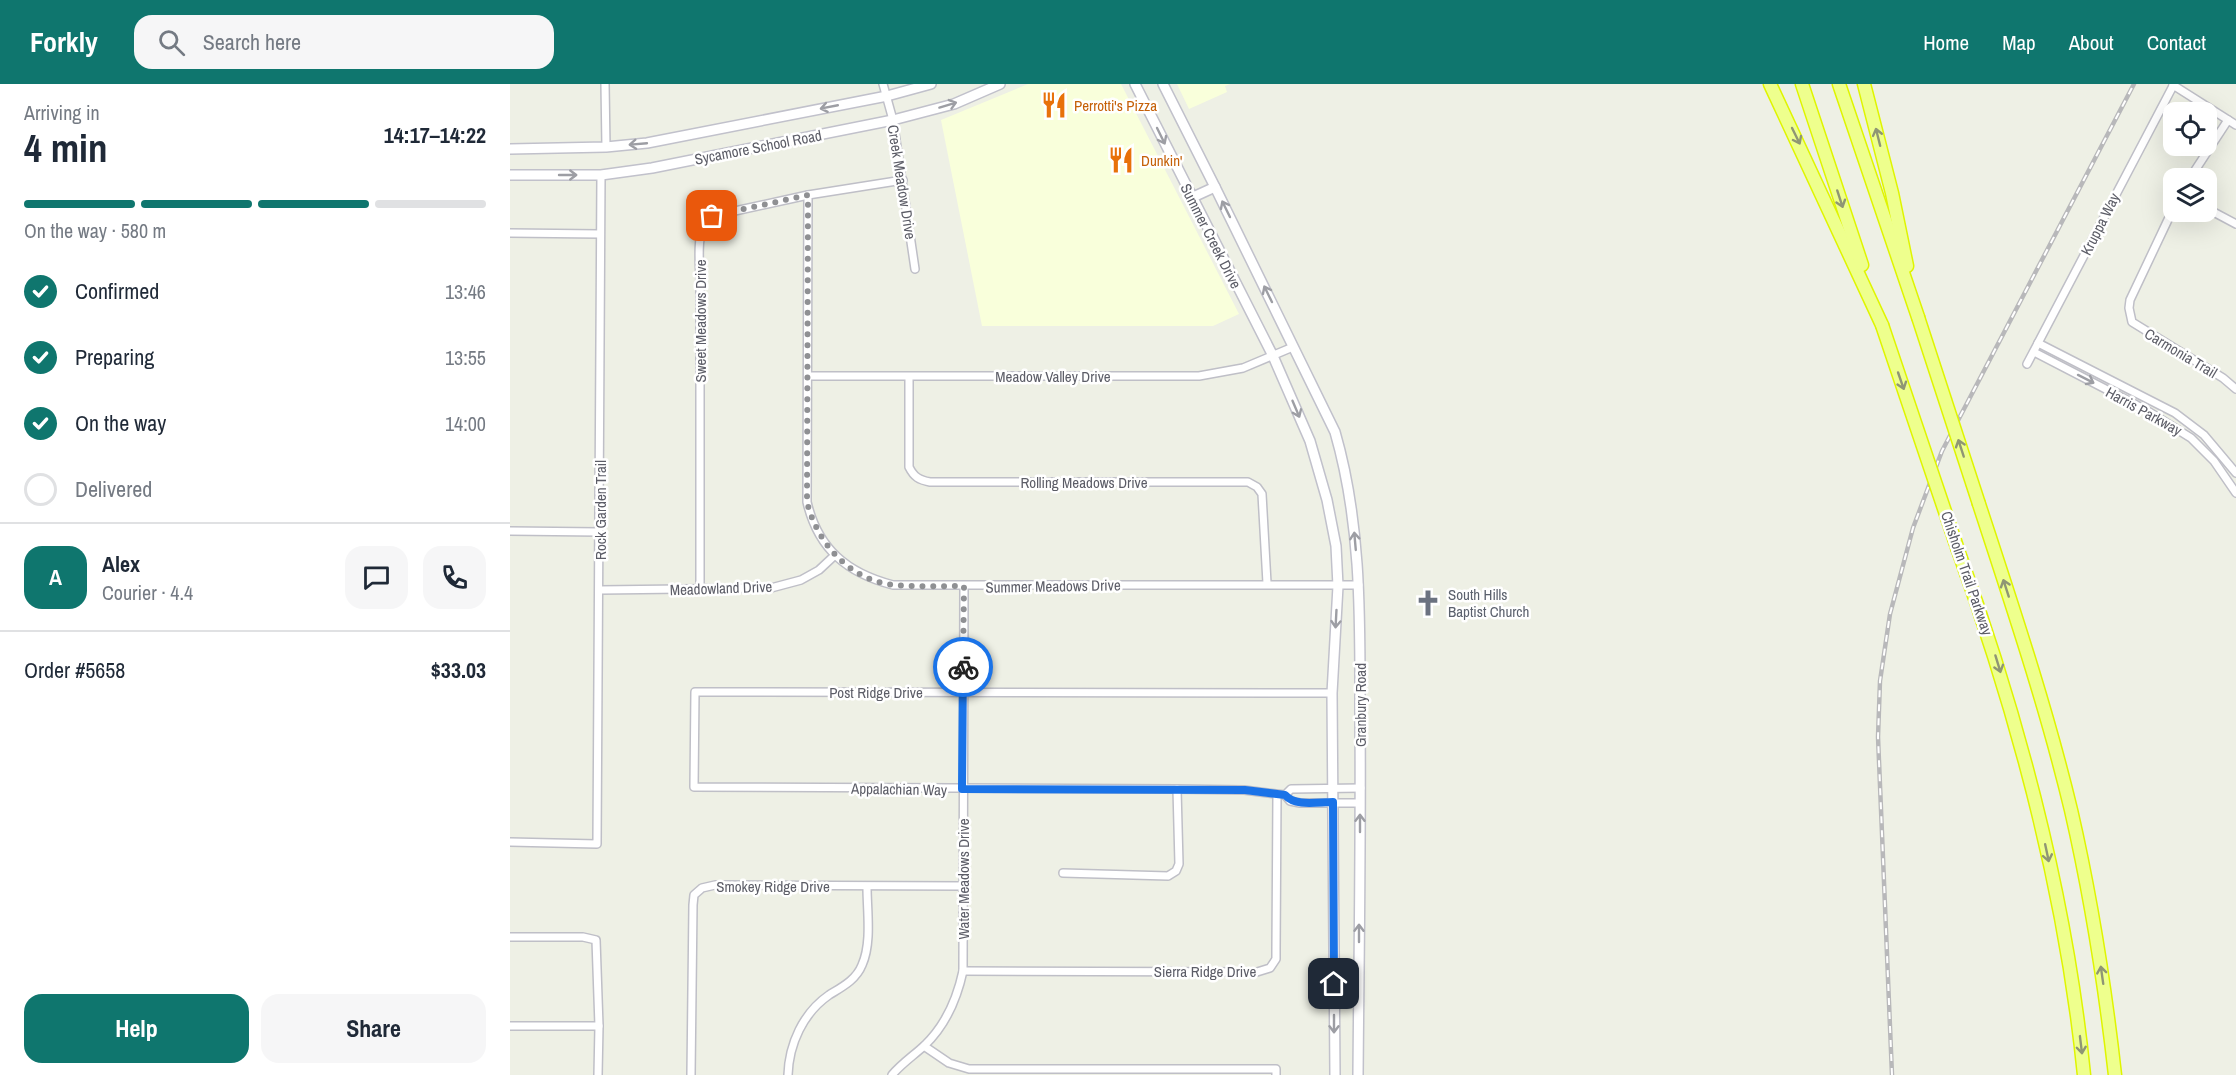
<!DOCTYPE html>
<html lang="en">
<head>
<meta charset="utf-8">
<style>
  :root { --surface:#fff; --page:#f6f6f7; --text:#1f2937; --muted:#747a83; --line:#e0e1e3; --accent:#0f766e }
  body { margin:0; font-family:"Archivo Narrow",sans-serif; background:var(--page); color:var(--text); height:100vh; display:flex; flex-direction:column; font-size:22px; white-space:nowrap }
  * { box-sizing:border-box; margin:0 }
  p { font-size:20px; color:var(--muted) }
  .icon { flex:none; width:33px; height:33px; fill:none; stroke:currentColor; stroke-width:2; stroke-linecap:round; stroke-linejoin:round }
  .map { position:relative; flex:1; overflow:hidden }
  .side { display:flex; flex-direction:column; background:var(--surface); width:510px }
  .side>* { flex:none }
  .tools { position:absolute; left:1653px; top:18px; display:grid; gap:12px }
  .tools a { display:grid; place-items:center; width:54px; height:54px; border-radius:12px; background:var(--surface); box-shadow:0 6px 24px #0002; font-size:30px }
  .pin { position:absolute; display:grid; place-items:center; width:51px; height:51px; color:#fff; margin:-26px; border-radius:12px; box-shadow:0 3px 9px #0006 }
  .courier { position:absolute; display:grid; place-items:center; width:60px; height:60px; margin:-30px; border:4px solid #1a73e8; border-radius:50%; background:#fff; color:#222; box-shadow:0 2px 8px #0007 }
  .summary em { font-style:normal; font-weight:800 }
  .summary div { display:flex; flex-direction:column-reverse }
  .summary { display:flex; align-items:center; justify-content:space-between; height:102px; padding:0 24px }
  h1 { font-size:39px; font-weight:800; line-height:45px }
  .bar { display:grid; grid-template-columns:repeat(4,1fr); gap:9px 6px; align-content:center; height:72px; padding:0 24px }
  .bar i { height:8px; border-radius:4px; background:var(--line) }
  .bar .active { background:var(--accent) }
  .bar p { grid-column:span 4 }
  .line { display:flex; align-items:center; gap:15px; padding:0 24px; border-top:2px solid var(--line) }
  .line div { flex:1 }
  .round { display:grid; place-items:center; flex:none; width:63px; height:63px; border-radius:18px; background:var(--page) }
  ol { padding:0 24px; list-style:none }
  li { display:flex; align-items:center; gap:18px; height:66px }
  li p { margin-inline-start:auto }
  li .icon { padding:6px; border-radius:50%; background:var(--accent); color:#fff; stroke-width:4 }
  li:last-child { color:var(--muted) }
  li i { width:33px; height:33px; border:3px solid var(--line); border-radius:50% }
  .cta { display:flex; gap:12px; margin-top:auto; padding:12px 24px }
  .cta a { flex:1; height:69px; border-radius:18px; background:var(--accent); color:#fff; font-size:24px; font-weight:800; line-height:69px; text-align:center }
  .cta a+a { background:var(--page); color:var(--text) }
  header { display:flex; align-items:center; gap:36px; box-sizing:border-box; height:84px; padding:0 30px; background:var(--accent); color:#fff }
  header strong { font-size:28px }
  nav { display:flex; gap:33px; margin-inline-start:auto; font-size:21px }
  .search { width:420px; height:54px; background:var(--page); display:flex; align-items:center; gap:15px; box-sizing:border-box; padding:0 21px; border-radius:18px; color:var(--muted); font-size:22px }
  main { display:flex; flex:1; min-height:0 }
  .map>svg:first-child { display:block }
</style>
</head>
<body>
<header>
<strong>Forkly</strong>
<div class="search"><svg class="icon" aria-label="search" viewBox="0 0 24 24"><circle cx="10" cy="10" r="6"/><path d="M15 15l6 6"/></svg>Search here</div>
<nav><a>Home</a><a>Map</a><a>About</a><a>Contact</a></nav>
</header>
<main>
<section class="side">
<div class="summary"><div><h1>4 min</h1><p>Arriving in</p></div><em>14:17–14:22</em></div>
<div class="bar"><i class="active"></i><i class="active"></i><i class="active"></i><i></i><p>On the way · 580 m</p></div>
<ol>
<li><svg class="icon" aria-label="check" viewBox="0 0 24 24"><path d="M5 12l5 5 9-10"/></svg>Confirmed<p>13:46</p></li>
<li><svg class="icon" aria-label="check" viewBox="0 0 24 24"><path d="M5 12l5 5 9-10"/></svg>Preparing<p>13:55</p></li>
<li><svg class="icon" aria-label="check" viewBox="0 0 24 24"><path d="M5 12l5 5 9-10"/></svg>On the way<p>14:00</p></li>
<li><i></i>Delivered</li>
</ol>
<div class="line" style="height:108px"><b class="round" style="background:var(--accent);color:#fff">A</b><div><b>Alex</b><p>Courier · 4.4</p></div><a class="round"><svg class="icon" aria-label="chat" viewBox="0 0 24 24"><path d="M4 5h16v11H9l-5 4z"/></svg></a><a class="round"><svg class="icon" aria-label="phone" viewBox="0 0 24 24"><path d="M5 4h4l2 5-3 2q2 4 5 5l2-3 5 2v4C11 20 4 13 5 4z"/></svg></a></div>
<div class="line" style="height:78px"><div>Order #5658</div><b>$33.03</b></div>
<div class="cta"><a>Help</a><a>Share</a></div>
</section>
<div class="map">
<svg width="1726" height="991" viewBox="0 0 1726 991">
  <rect width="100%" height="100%" fill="#eef0e5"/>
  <g fill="#f9ffdb">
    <polygon points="518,0 611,0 729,230 703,242 472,242 431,36"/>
    <polygon points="667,0 720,0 715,2 717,8 679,25"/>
  </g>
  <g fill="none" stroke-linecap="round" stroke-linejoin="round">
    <g stroke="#bfbfc7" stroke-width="10">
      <g id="street">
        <polyline points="95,0 96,63"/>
        <polyline points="373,0 383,36 405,185"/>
        <polyline points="1663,1 1726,41"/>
        <polyline points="1680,94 1718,36"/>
        <path d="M 298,111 L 297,418 C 308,465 337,489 383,501 L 849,501"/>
        <polyline points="1664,123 1620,216 1619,224 1622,238 1713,294 1726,305"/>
        <polyline points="1696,124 1726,140"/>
        <polyline points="0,149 90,150"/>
        <polyline points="1528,259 1665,329 1694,351 1726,389"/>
        <polyline points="1524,268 1636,326 1681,354 1704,377 1726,409"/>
        <polyline points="1517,280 1664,0"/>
        <polyline points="298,292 689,292 733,284 783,263"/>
        <path d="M 399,293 L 399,383 C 404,393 409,396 420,398 L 738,398 L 747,403 L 752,410 L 757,499"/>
        <polyline points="0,447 89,448"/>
        <polyline points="90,506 261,504 291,496 309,486 324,472"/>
        <path d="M 190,506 L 190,199 C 190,178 184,145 202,132 L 298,111 L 393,96"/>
        <polyline points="822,609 185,608 184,703 667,705 734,706 775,711 781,705 851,704"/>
        <polyline points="775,711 780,717 790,719 850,719"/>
        <polyline points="0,758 87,760 91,91"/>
        <polyline points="553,789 658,792 666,787 669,780 667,705"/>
        <polyline points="0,853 73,853 86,856 89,942 88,991"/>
        <polyline points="453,887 747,888 760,884 766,875 766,865 767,711"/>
        <polyline points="0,942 89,942"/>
        <polyline points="414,962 439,979 459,985 766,985 766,991"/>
        <polyline points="181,991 183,821 184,811 192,804 205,801 453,802"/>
        <path d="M 278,991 C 279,960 293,929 319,911 C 332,903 346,896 352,881 C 362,859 357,827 357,803"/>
        <path d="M 382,991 C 391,980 403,972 414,962 C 435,942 447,915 453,887 L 454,502"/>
      </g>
    </g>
    <g stroke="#c1c1cb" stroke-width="12">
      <g id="secondary">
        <polyline points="625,0 763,272 800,357 817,416 826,462 828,502 822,609 825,991"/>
        <path d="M 653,0 L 705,103 L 825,348 C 852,441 850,537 850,632 C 851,752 849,871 848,991"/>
        <polyline points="0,65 96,63 137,59 377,12 421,0"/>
        <polyline points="0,91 91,91 142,84 383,36 444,20 490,0"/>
        <polyline points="681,114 705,103"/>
      </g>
    </g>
    <g stroke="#dff500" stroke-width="15">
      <g id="highway">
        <polyline points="1260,0 1372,241"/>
        <polyline points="1292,0 1352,181"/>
        <polyline points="1329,0 1408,233"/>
        <polyline points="1354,0 1382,109 1397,182"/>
        <path d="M 1469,420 C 1502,521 1536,622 1561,726 C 1581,813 1595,902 1605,991"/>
        <path d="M 1448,466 C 1509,635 1556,811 1574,991"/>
      </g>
    </g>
    <use href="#street" stroke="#fff" stroke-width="7"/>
    <use href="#secondary" stroke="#fff" stroke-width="9"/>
    <use href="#highway" stroke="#eeff8d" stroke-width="12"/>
    <g stroke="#b8b8ba" stroke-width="4.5">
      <polyline id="rail" points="1382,991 1368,653 1370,597 1380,530 1403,444 1432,367 1624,0"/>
    </g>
    <use href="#rail" stroke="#fff" stroke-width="2" stroke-dasharray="7" stroke-linecap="butt"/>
    <g stroke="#dff500" stroke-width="15" stroke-linecap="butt">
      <g id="highway-bridge">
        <polyline points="1408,233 1469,420"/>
        <polyline points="1372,241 1448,466"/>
      </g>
    </g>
    <use href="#highway-bridge" stroke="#eeff8d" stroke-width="12"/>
  </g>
  <defs><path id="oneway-shaft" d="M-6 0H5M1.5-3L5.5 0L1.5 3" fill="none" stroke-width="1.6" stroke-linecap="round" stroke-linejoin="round" transform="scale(1.5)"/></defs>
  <g stroke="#9d9ea4">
    <use href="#oneway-shaft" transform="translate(438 21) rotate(-17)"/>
    <use href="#oneway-shaft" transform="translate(319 23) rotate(169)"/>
    <use href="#oneway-shaft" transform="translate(651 52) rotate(64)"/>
    <use href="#oneway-shaft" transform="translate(128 60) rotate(175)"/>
    <use href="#oneway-shaft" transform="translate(58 91)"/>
    <use href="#oneway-shaft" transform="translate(716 125) rotate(-116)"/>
    <use href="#oneway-shaft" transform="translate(758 210) rotate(-116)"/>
    <use href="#oneway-shaft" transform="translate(1576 295) rotate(27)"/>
    <use href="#oneway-shaft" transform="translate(786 325) rotate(67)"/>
    <use href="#oneway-shaft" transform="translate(845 457) rotate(-95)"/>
    <use href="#oneway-shaft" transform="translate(826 535) rotate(93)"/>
    <use href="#oneway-shaft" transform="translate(850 739) rotate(-90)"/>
    <use href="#oneway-shaft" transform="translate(849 849) rotate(-90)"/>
    <use href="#oneway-shaft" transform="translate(824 940) rotate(90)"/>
  </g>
  <g stroke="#8f9674">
    <use href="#oneway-shaft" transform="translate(1286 52) rotate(64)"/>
    <use href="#oneway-shaft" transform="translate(1368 53) rotate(-104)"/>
    <use href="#oneway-shaft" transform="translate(1330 115) rotate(72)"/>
    <use href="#oneway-shaft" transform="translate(1391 297) rotate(71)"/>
    <use href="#oneway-shaft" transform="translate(1451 364) rotate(-108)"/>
    <use href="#oneway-shaft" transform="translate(1496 504) rotate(-108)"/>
    <use href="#oneway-shaft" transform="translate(1488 580) rotate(73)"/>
    <use href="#oneway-shaft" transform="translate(1537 769) rotate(78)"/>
    <use href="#oneway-shaft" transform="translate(1592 891) rotate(-98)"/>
    <use href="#oneway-shaft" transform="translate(1571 961) rotate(83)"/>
  </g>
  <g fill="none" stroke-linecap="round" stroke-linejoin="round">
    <path stroke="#8f9093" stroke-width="6" stroke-dasharray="0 10.8" d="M 202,132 L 298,111 L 297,418 C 307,459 340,497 385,501 C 408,503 431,502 454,502 L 453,583"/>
    <path stroke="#1a73e8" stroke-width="8" d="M 453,583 L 452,705 L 735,706 L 775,711 C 786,723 807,718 823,718 L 824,900"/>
  </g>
  <defs>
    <g id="restaurant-bare" transform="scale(2.07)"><path d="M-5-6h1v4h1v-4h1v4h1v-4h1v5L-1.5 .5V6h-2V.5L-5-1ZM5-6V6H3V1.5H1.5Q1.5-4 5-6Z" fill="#e8710a" stroke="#fff" stroke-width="2.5" paint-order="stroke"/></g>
    <g id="church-bare" transform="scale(2.07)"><path d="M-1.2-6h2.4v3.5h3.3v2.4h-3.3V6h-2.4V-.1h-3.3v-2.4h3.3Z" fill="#6b7280" stroke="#fff" stroke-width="2.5" paint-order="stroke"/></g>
  </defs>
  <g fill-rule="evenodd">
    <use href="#restaurant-bare" x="544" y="21"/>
    <use href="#restaurant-bare" x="611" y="76"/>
    <use href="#church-bare" x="918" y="519"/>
  </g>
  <g text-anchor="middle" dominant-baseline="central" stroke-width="5" stroke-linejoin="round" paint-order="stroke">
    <g font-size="15" fill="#c56008" stroke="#fff" text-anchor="start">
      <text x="564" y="21">Perrotti's Pizza</text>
      <text x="631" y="76">Dunkin'</text>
    </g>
    <g font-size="15" fill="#5c5d67" stroke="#fff">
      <text transform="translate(248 63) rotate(-11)">Sycamore School Road</text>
      <text transform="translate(392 98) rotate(81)">Creek Meadow Drive</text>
      <text transform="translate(1590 140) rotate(-63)">Kruppa Way</text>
      <text transform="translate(701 152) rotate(63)">Summer Creek Drive</text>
      <text transform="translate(190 237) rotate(-90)">Sweet Meadows Drive</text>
      <text transform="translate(1671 269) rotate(31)">Carmonia Trail</text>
      <text x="543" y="292">Meadow Valley Drive</text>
      <text transform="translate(1634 327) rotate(29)">Harris Parkway</text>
      <text x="574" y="398">Rolling Meadows Drive</text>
      <text transform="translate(90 426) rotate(-90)">Rock Garden Trail</text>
      <text transform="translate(1457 489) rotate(71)">Chisholm Trail Parkway</text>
      <text transform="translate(543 502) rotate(-1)">Summer Meadows Drive</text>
      <text transform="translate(211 504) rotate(-2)">Meadowland Drive</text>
      <text x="366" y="608">Post Ridge Drive</text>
      <text transform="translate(850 621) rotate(-90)">Granbury Road</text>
      <text transform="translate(389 705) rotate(1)">Appalachian Way</text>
      <text transform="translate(453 795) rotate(-90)">Water Meadows Drive</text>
      <text x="263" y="802">Smokey Ridge Drive</text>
      <text x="695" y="887">Sierra Ridge Drive</text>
    </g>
    <g font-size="15" fill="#5b616d" stroke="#fff" text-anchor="start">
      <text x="938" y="510">South Hills<tspan x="938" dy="17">Baptist Church</tspan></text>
    </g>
  </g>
</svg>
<div class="tools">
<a><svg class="icon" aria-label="locate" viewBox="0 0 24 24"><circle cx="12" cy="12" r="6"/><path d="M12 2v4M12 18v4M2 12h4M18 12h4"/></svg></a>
<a><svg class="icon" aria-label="layers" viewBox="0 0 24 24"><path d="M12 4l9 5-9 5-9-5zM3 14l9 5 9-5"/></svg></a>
</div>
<div class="pin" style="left:202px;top:132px;background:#ea580c"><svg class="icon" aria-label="bag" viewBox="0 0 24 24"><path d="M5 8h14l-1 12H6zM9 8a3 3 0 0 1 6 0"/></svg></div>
<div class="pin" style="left:824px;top:900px;background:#1f2937"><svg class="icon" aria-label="home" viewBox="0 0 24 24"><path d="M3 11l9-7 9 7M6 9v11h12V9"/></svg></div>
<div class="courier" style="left:453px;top:583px"><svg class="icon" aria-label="bike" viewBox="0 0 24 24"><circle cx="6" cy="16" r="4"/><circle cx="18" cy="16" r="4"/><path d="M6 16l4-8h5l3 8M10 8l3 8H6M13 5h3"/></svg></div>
</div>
</main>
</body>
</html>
